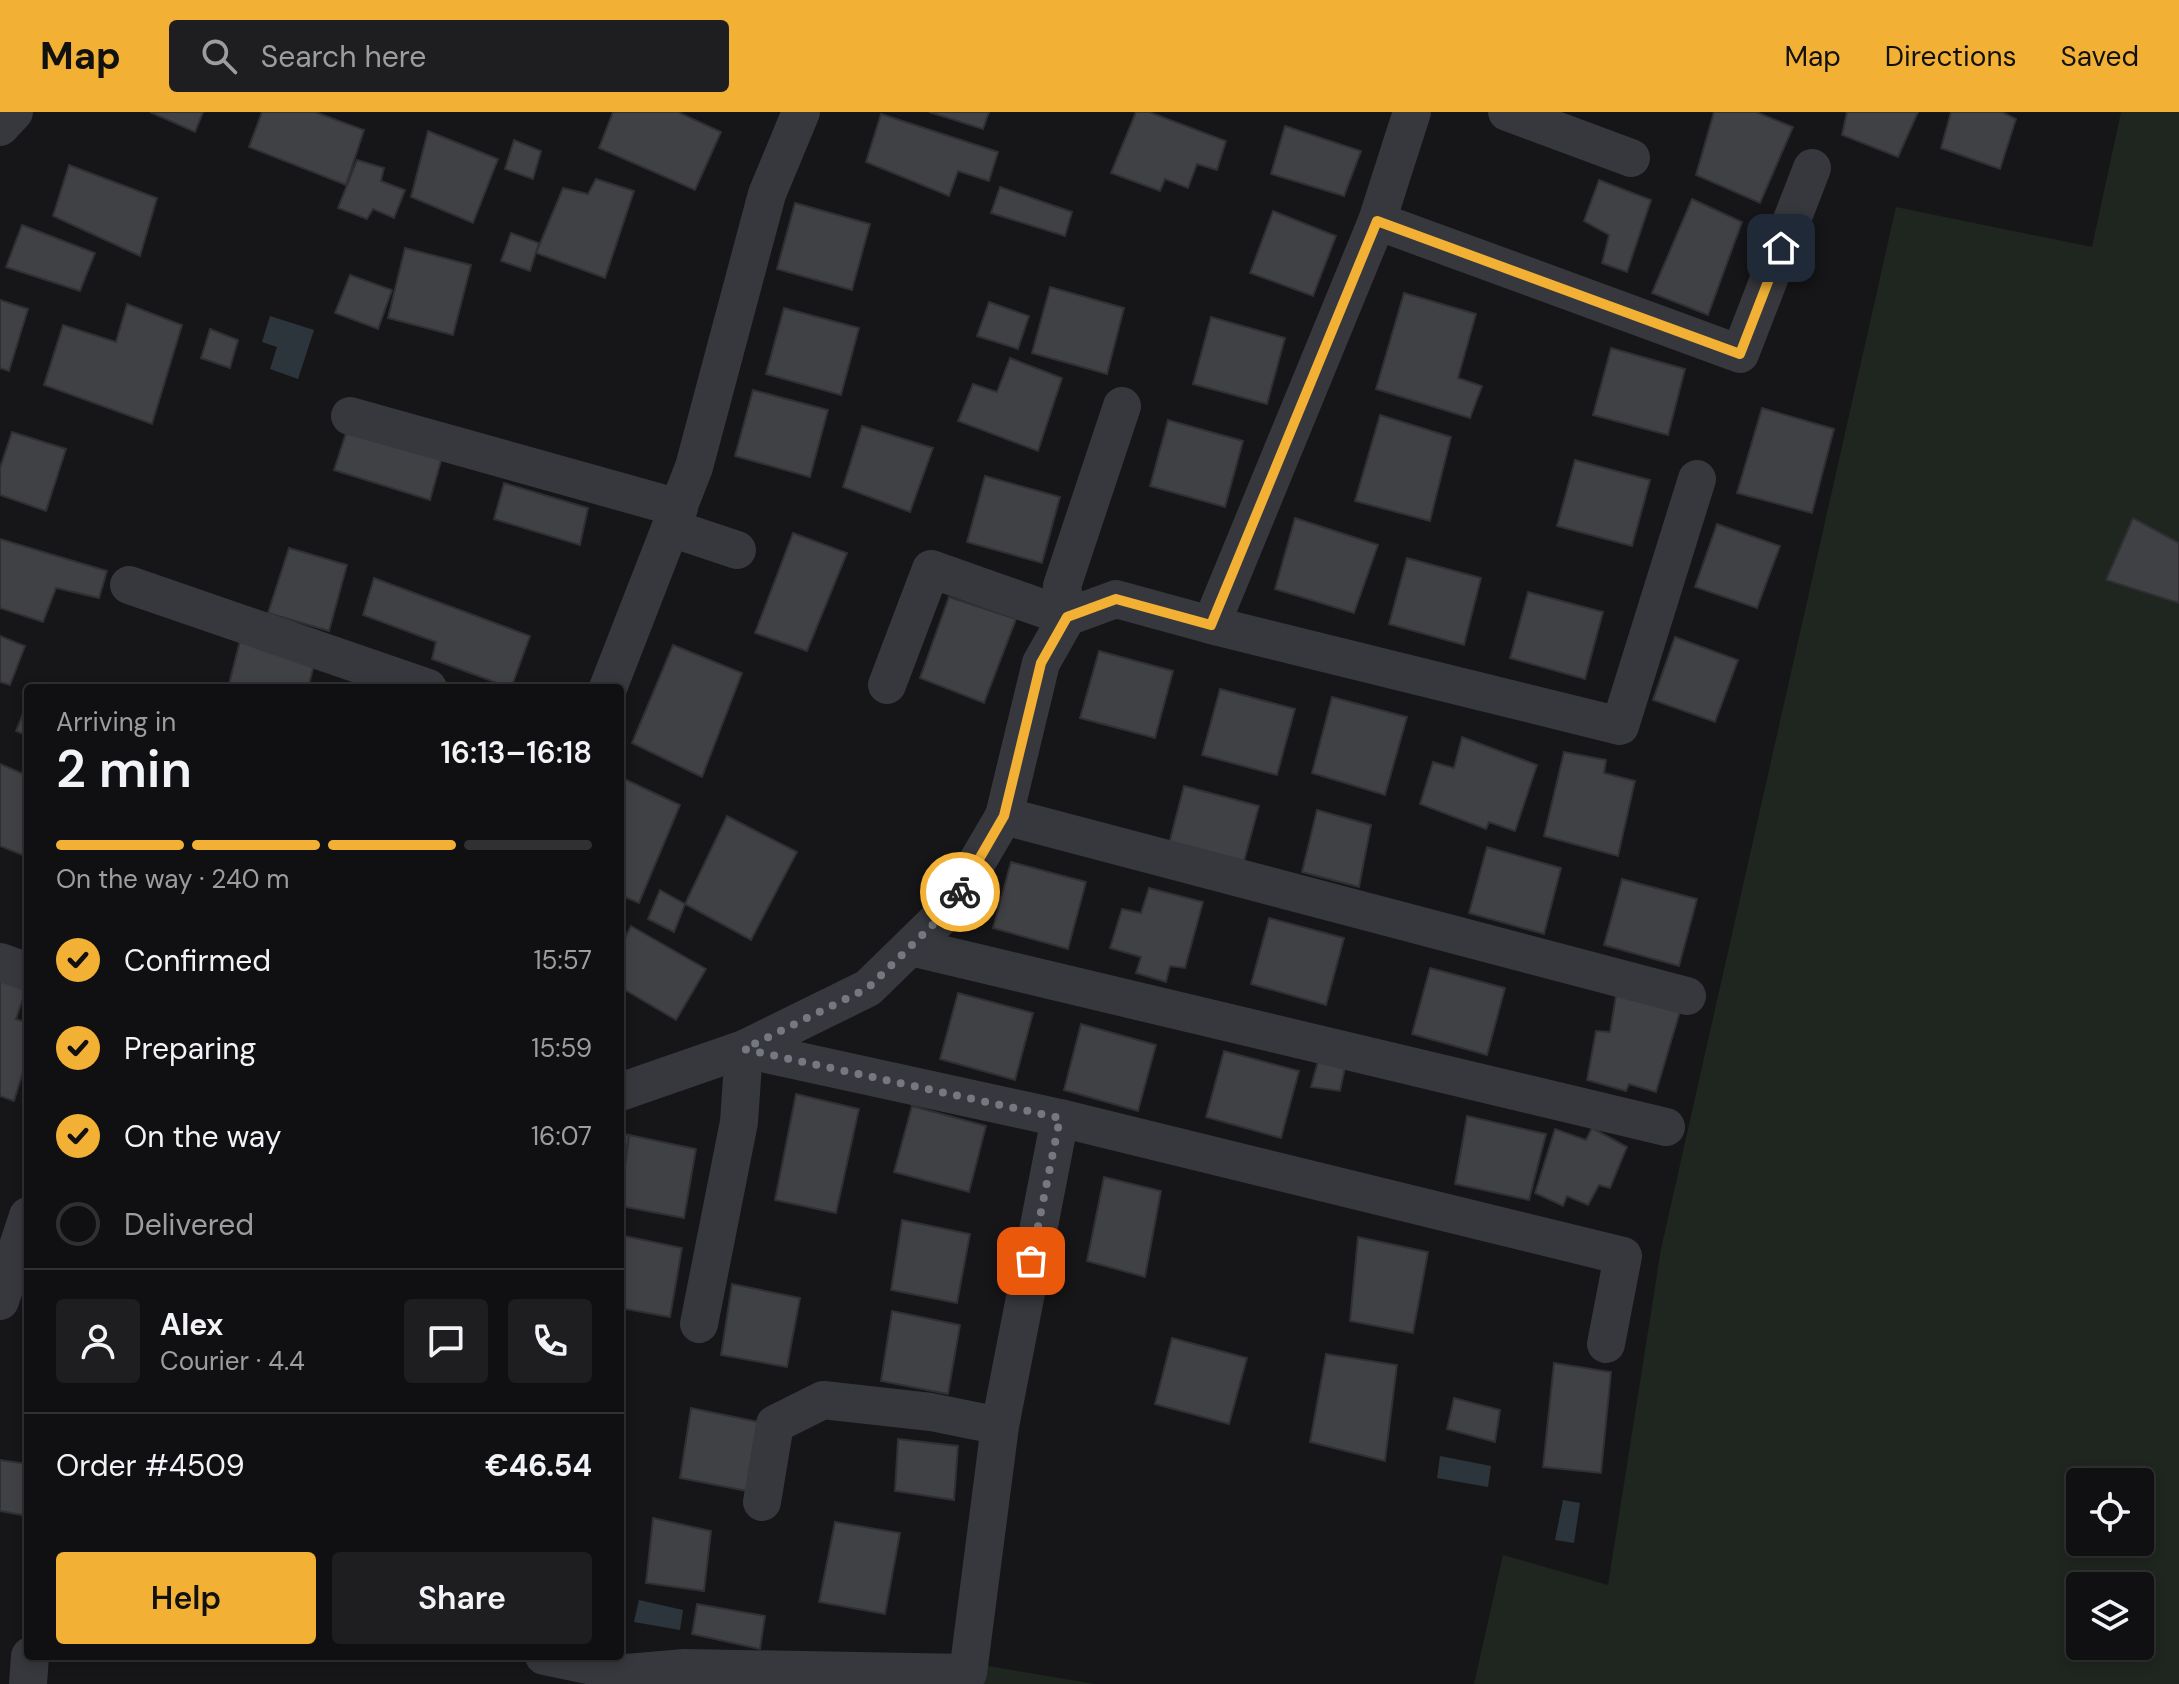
<!DOCTYPE html>
<html lang="en">
<head>
<meta charset="utf-8">
<style>
  :root { --surface:#101012; --page:#1e1e20; --text:#f1f3f6; --muted:#9c9d9f; --line:#303032; --accent:#f2b134 }
  body { margin:0; font-family:"DM Sans",sans-serif; background:var(--page); color:var(--text); height:100vh; display:flex; flex-direction:column; font-size:30px; white-space:nowrap }
  * { box-sizing:border-box; margin:0 }
  p { font-size:26px; color:var(--muted) }
  .icon { flex:none; width:44px; height:44px; fill:none; stroke:currentColor; stroke-width:2; stroke-linecap:round; stroke-linejoin:round }
  .map { position:relative; flex:1; overflow:hidden }
  .panel { position:absolute; left:24px; top:572px; width:600px; height:976px; display:flex; flex-direction:column; background:var(--surface); border-radius:8px; box-shadow:0 4px 12px #0003,0 0 0 2px var(--line) }
  .panel>* { flex:none }
  .tools { position:absolute; left:2066px; top:1356px; display:grid; gap:16px }
  .tools a { display:grid; place-items:center; width:88px; height:88px; border-radius:8px; background:var(--surface); box-shadow:0 4px 12px #0003,0 0 0 2px var(--line); font-size:40px }
  .pin { position:absolute; display:grid; place-items:center; width:68px; height:68px; color:#fff; margin:-34px; border-radius:16px; box-shadow:0 4px 12px #0006 }
  .courier { position:absolute; display:grid; place-items:center; width:80px; height:80px; margin:-40px; border:6px solid #f2b134; border-radius:50%; background:#fff; color:#222; box-shadow:0 2px 10px #0007 }
  .head em { font-style:normal; font-weight:600 }
  .head div { display:flex; flex-direction:column-reverse }
  .head { display:flex; align-items:center; justify-content:space-between; height:136px; padding:0 32px }
  h1 { font-size:52px; font-weight:600; line-height:60px }
  .bar { display:grid; grid-template-columns:repeat(4,1fr); gap:12px 8px; align-content:center; height:96px; padding:0 32px }
  .bar i { height:10px; border-radius:6px; background:var(--line) }
  .bar .active { background:var(--accent) }
  .bar p { grid-column:span 4 }
  .line { display:flex; align-items:center; gap:20px; padding:0 32px; border-top:2px solid var(--line) }
  .line div { flex:1 }
  .round { display:grid; place-items:center; flex:none; width:84px; height:84px; border-radius:8px; background:var(--page) }
  ol { padding:0 32px; list-style:none }
  li { display:flex; align-items:center; gap:24px; height:88px }
  li p { margin-inline-start:auto }
  li .icon { padding:8px; border-radius:50%; background:var(--accent); color:#111; stroke-width:4 }
  li:last-child { color:var(--muted) }
  li i { width:44px; height:44px; border:4px solid var(--line); border-radius:50% }
  .action { display:flex; gap:16px; margin-top:auto; padding:16px 32px }
  .action a { flex:1; height:92px; border-radius:8px; background:var(--accent); color:#111; font-size:32px; font-weight:600; line-height:92px; text-align:center }
  .action a+a { background:var(--page); color:var(--text) }
  header { display:flex; align-items:center; gap:48px; box-sizing:border-box; height:112px; padding:0 40px; background:var(--accent); color:#111 }
  header strong { font-size:38px }
  nav { display:flex; gap:44px; margin-inline-start:auto; font-size:28px }
  .search { width:560px; height:72px; background:var(--page); display:flex; align-items:center; gap:20px; box-sizing:border-box; padding:0 28px; border-radius:8px; color:var(--muted); font-size:30px }
  .map>svg:first-child { display:block }
</style>
</head>
<body>
<header>
<strong>Map</strong>
<div class="search"><svg class="icon" aria-label="search" viewBox="0 0 24 24"><circle cx="10" cy="10" r="6"/><path d="M15 15l6 6"/></svg>Search here</div>
<nav><a>Map</a><a>Directions</a><a>Saved</a></nav>
</header>
<div class="map">
<svg width="2179" height="1572" viewBox="0 0 2179 1572">
  <rect width="100%" height="100%" fill="#161618"/>
  <g fill="#1e261f" fill-rule="evenodd">
    <path d="M 2121,0 L 2179,0 L 2179,1572 L 1474,1572 L 1503,1443 L 1608,1473 L 1661,1137 L 1896,95 L 2092,135 ZM 2080,1370 L 2140,1370 L 2140,1430 L 2080,1430 ZM 2080,1474 L 2140,1474 L 2140,1534 L 2080,1534 Z"/>
    <polygon points="988,1554 1095,1572 970,1572"/>
  </g>
  <g fill="#2c353c">
    <polygon points="270,204 314,218 298,267 270,257 277,235 262,230"/>
    <polygon points="1440,1344 1491,1354 1488,1375 1437,1366"/>
    <polygon points="1563,1388 1580,1391 1574,1431 1555,1428"/>
    <polygon points="639,1488 683,1498 680,1518 634,1510"/>
  </g>
  <g fill="#404145" stroke="#303034" stroke-width="2">
    <polygon points="150,0 203,0 195,20"/>
    <polygon points="262,0 315,0 364,18 346,73 249,35"/>
    <polygon points="613,0 678,0 721,20 695,78 599,36"/>
    <polygon points="929,0 989,0 983,17"/>
    <polygon points="1136,0 1149,0 1226,29 1217,58 1197,52 1188,76 1165,67 1160,79 1111,61"/>
    <polygon points="1714,0 1756,0 1793,15 1760,91 1696,63"/>
    <polygon points="1847,0 1918,0 1898,45 1842,23"/>
    <polygon points="1951,0 2002,0 2016,7 2000,57 1941,36"/>
    <polygon points="881,2 998,40 989,69 958,59 949,84 866,50"/>
    <polygon points="1285,14 1361,39 1344,84 1271,62"/>
    <polygon points="428,19 498,47 473,111 411,85"/>
    <polygon points="514,28 541,39 533,67 505,57"/>
    <polygon points="357,48 384,56 381,69 405,78 394,106 373,97 367,107 338,96"/>
    <polygon points="69,53 157,86 140,144 53,104"/>
    <polygon points="596,67 634,79 605,166 536,141 563,76 588,82"/>
    <polygon points="1599,68 1651,88 1627,160 1602,151 1609,123 1584,109"/>
    <polygon points="1000,75 1072,100 1065,124 991,101"/>
    <polygon points="1692,87 1742,110 1708,203 1652,181"/>
    <polygon points="795,91 870,112 852,178 777,157"/>
    <polygon points="1273,99 1336,124 1313,184 1250,161"/>
    <polygon points="22,113 95,141 80,179 6,155"/>
    <polygon points="511,121 539,131 530,159 501,149"/>
    <polygon points="405,136 471,153 453,223 388,206"/>
    <polygon points="350,163 392,178 378,217 335,201"/>
    <polygon points="1050,175 1124,196 1107,262 1032,241"/>
    <polygon points="1404,181 1476,202 1458,266 1482,274 1470,306 1376,277"/>
    <polygon points="0,188 28,197 9,259 0,256"/>
    <polygon points="989,190 1029,204 1018,237 977,224"/>
    <polygon points="127,192 182,213 152,312 44,273 63,213 116,230"/>
    <polygon points="784,196 859,216 841,283 766,262"/>
    <polygon points="1211,205 1285,226 1267,292 1193,272"/>
    <polygon points="210,217 238,228 230,256 201,246"/>
    <polygon points="1611,236 1685,257 1668,323 1593,303"/>
    <polygon points="1010,246 1062,266 1038,339 958,309 973,272 997,280"/>
    <polygon points="753,278 828,298 810,365 735,344"/>
    <polygon points="1762,296 1834,317 1812,401 1737,381"/>
    <polygon points="1380,303 1451,325 1430,409 1355,389"/>
    <polygon points="1168,308 1243,329 1225,395 1150,374"/>
    <polygon points="349,312 444,338 430,388 334,358"/>
    <polygon points="862,314 933,336 910,400 843,375"/>
    <polygon points="12,320 66,337 46,399 0,383 0,356"/>
    <polygon points="1575,348 1650,368 1632,434 1557,414"/>
    <polygon points="985,364 1060,385 1042,451 967,430"/>
    <polygon points="504,371 588,396 580,433 494,407"/>
    <polygon points="1295,406 1378,433 1354,501 1275,477"/>
    <polygon points="2133,406 2179,431 2179,491 2106,468"/>
    <polygon points="1717,412 1780,434 1757,496 1695,475"/>
    <polygon points="793,421 847,441 807,539 755,521"/>
    <polygon points="0,427 107,459 99,486 56,476 43,510 0,496"/>
    <polygon points="289,436 347,453 329,519 268,501"/>
    <polygon points="1407,446 1481,466 1464,533 1389,512"/>
    <polygon points="374,466 530,524 511,576 432,547 436,530 363,503"/>
    <polygon points="1528,480 1603,500 1585,567 1510,546"/>
    <polygon points="949,485 1016,507 984,591 920,566"/>
    <polygon points="0,524 25,534 10,573 0,570"/>
    <polygon points="241,525 316,545 308,576 228,576"/>
    <polygon points="1675,525 1738,548 1715,610 1653,588"/>
    <polygon points="673,533 742,561 702,665 632,631"/>
    <polygon points="1099,539 1173,559 1155,626 1080,606"/>
    <polygon points="1220,577 1295,597 1277,663 1202,643"/>
    <polygon points="1332,585 1407,605 1385,683 1312,661"/>
    <polygon points="27,592 28,592 28,624 16,619"/>
    <polygon points="1462,625 1537,653 1515,719 1489,710 1486,717 1420,692 1433,650 1454,656"/>
    <polygon points="1564,640 1606,648 1604,661 1635,669 1618,744 1544,724"/>
    <polygon points="0,652 28,664 28,736 25,744 0,734"/>
    <polygon points="620,665 680,693 639,791 620,783"/>
    <polygon points="1184,674 1259,694 1241,760 1167,740"/>
    <polygon points="1317,698 1371,713 1359,775 1302,760"/>
    <polygon points="727,704 797,740 751,828 685,792"/>
    <polygon points="1487,735 1561,756 1544,822 1469,801"/>
    <polygon points="1011,750 1086,770 1068,837 993,816"/>
    <polygon points="1622,767 1697,787 1679,854 1604,833"/>
    <polygon points="1149,776 1203,790 1185,856 1170,854 1166,870 1136,861 1141,845 1110,836 1122,797 1141,801"/>
    <polygon points="660,778 685,792 674,820 648,807"/>
    <polygon points="1269,806 1344,826 1326,893 1251,872"/>
    <polygon points="631,814 706,857 676,908 620,875 620,836"/>
    <polygon points="1430,856 1505,876 1487,943 1412,922"/>
    <polygon points="0,863 28,871 16,907 28,911 28,944 14,989 0,984"/>
    <polygon points="1617,878 1681,896 1656,980 1629,972 1626,979 1587,968 1596,919 1610,920"/>
    <polygon points="958,881 1033,901 1015,968 940,947"/>
    <polygon points="1081,912 1156,933 1138,999 1064,978"/>
    <polygon points="1224,939 1299,959 1281,1026 1206,1005"/>
    <polygon points="1319,946 1346,951 1340,979 1311,975"/>
    <polygon points="796,982 859,997 836,1101 775,1088"/>
    <polygon points="912,994 986,1014 969,1080 894,1060"/>
    <polygon points="1467,1004 1546,1022 1529,1088 1455,1072"/>
    <polygon points="1592,1016 1627,1035 1610,1076 1599,1073 1588,1093 1567,1084 1563,1094 1535,1081 1555,1017 1586,1028"/>
    <polygon points="620,1022 629,1023 620,1080"/>
    <polygon points="629,1023 696,1037 684,1106 620,1094"/>
    <polygon points="1104,1065 1161,1079 1145,1165 1087,1149"/>
    <polygon points="902,1108 970,1122 957,1191 891,1178"/>
    <polygon points="620,1123 682,1136 670,1205 620,1196"/>
    <polygon points="1358,1125 1428,1140 1413,1221 1350,1209"/>
    <polygon points="732,1172 800,1186 787,1255 721,1243"/>
    <polygon points="892,1199 960,1213 948,1282 881,1269"/>
    <polygon points="1172,1226 1247,1246 1229,1312 1155,1292"/>
    <polygon points="1326,1242 1397,1253 1385,1349 1310,1330"/>
    <polygon points="1554,1251 1611,1260 1601,1361 1543,1355"/>
    <polygon points="1454,1286 1500,1298 1495,1330 1447,1317"/>
    <polygon points="691,1296 759,1310 747,1379 680,1366"/>
    <polygon points="898,1327 958,1334 954,1388 895,1379"/>
    <polygon points="0,1348 28,1352 28,1404 0,1399"/>
    <polygon points="653,1406 711,1419 704,1479 646,1471"/>
    <polygon points="835,1410 900,1421 885,1502 819,1490"/>
    <polygon points="697,1492 765,1504 760,1537 692,1522"/>
  </g>
  <g fill="none" stroke-linecap="round" stroke-linejoin="round">
    <g stroke="#37383d" stroke-width="38">
      <polyline points="1507,0 1631,46"/>
      <polyline points="0,15 14,0"/>
      <polyline points="1377,109 1412,0"/>
      <polyline points="350,304 679,396"/>
      <polyline points="671,416 737,438"/>
      <polyline points="129,473 428,576"/>
      <polyline points="1211,513 1377,109 1740,242 1812,56"/>
      <polyline points="887,573 931,457 1067,505 1062,474 1122,294"/>
      <polyline points="608,576 694,355 767,82 801,0"/>
      <polyline points="1004,704 1687,884"/>
      <polyline points="911,835 1666,1015"/>
      <polyline points="0,850 28,860"/>
      <polyline points="620,980 744,937 868,876 950,796 1004,704 1041,551 1067,505 1116,487 1211,513 1620,614 1697,367"/>
      <polyline points="0,1189 28,1104"/>
      <polyline points="699,1212 739,1010 744,937 1060,1006 1623,1144 1606,1232"/>
      <polyline points="762,1390 775,1312 823,1288 931,1300 1000,1314 1060,1006"/>
      <polyline points="544,1544 627,1561 685,1556 968,1561 1000,1314"/>
      <polyline points="28,1572 30,1544"/>
    </g>
  </g>
  <g fill="none" stroke-linecap="round" stroke-linejoin="round">
    <polyline stroke="#757880" stroke-width="8" stroke-dasharray="0 14.4" points="960,780 950,796 868,876 744,937 1060,1006 1031,1149"/>
    <polyline stroke="#f2b134" stroke-width="10" points="960,780 1004,704 1041,551 1067,505 1116,487 1211,513 1377,109 1740,242 1781,136"/>
  </g>
</svg>
<div class="tools">
<a><svg class="icon" aria-label="locate" viewBox="0 0 24 24"><circle cx="12" cy="12" r="6"/><path d="M12 2v4M12 18v4M2 12h4M18 12h4"/></svg></a>
<a><svg class="icon" aria-label="layers" viewBox="0 0 24 24"><path d="M12 4l9 5-9 5-9-5zM3 14l9 5 9-5"/></svg></a>
</div>
<div class="pin" style="left:1031px;top:1149px;background:#ea580c"><svg class="icon" aria-label="bag" viewBox="0 0 24 24"><path d="M5 8h14l-1 12H6zM9 8a3 3 0 0 1 6 0"/></svg></div>
<div class="pin" style="left:1781px;top:136px;background:#1f2937"><svg class="icon" aria-label="home" viewBox="0 0 24 24"><path d="M3 11l9-7 9 7M6 9v11h12V9"/></svg></div>
<div class="courier" style="left:960px;top:780px"><svg class="icon" aria-label="bike" viewBox="0 0 24 24"><circle cx="6" cy="16" r="4"/><circle cx="18" cy="16" r="4"/><path d="M6 16l4-8h5l3 8M10 8l3 8H6M13 5h3"/></svg></div>
<section class="panel">
<div class="head"><div><h1>2 min</h1><p>Arriving in</p></div><em>16:13–16:18</em></div>
<div class="bar"><i class="active"></i><i class="active"></i><i class="active"></i><i></i><p>On the way · 240 m</p></div>
<ol>
<li><svg class="icon" aria-label="check" viewBox="0 0 24 24"><path d="M5 12l5 5 9-10"/></svg>Confirmed<p>15:57</p></li>
<li><svg class="icon" aria-label="check" viewBox="0 0 24 24"><path d="M5 12l5 5 9-10"/></svg>Preparing<p>15:59</p></li>
<li><svg class="icon" aria-label="check" viewBox="0 0 24 24"><path d="M5 12l5 5 9-10"/></svg>On the way<p>16:07</p></li>
<li><i></i>Delivered</li>
</ol>
<div class="line" style="height:144px"><a class="round"><svg class="icon" aria-label="person" viewBox="0 0 24 24"><circle cx="12" cy="8" r="4"/><path d="M4 21q1-7 8-7t8 7"/></svg></a><div><b>Alex</b><p>Courier · 4.4</p></div><a class="round"><svg class="icon" aria-label="chat" viewBox="0 0 24 24"><path d="M4 5h16v11H9l-5 4z"/></svg></a><a class="round"><svg class="icon" aria-label="phone" viewBox="0 0 24 24"><path d="M5 4h4l2 5-3 2q2 4 5 5l2-3 5 2v4C11 20 4 13 5 4z"/></svg></a></div>
<div class="line" style="height:104px"><div>Order #4509</div><b>€46.54</b></div>
<div class="action"><a>Help</a><a>Share</a></div>
</section>
</div>
</body>
</html>
